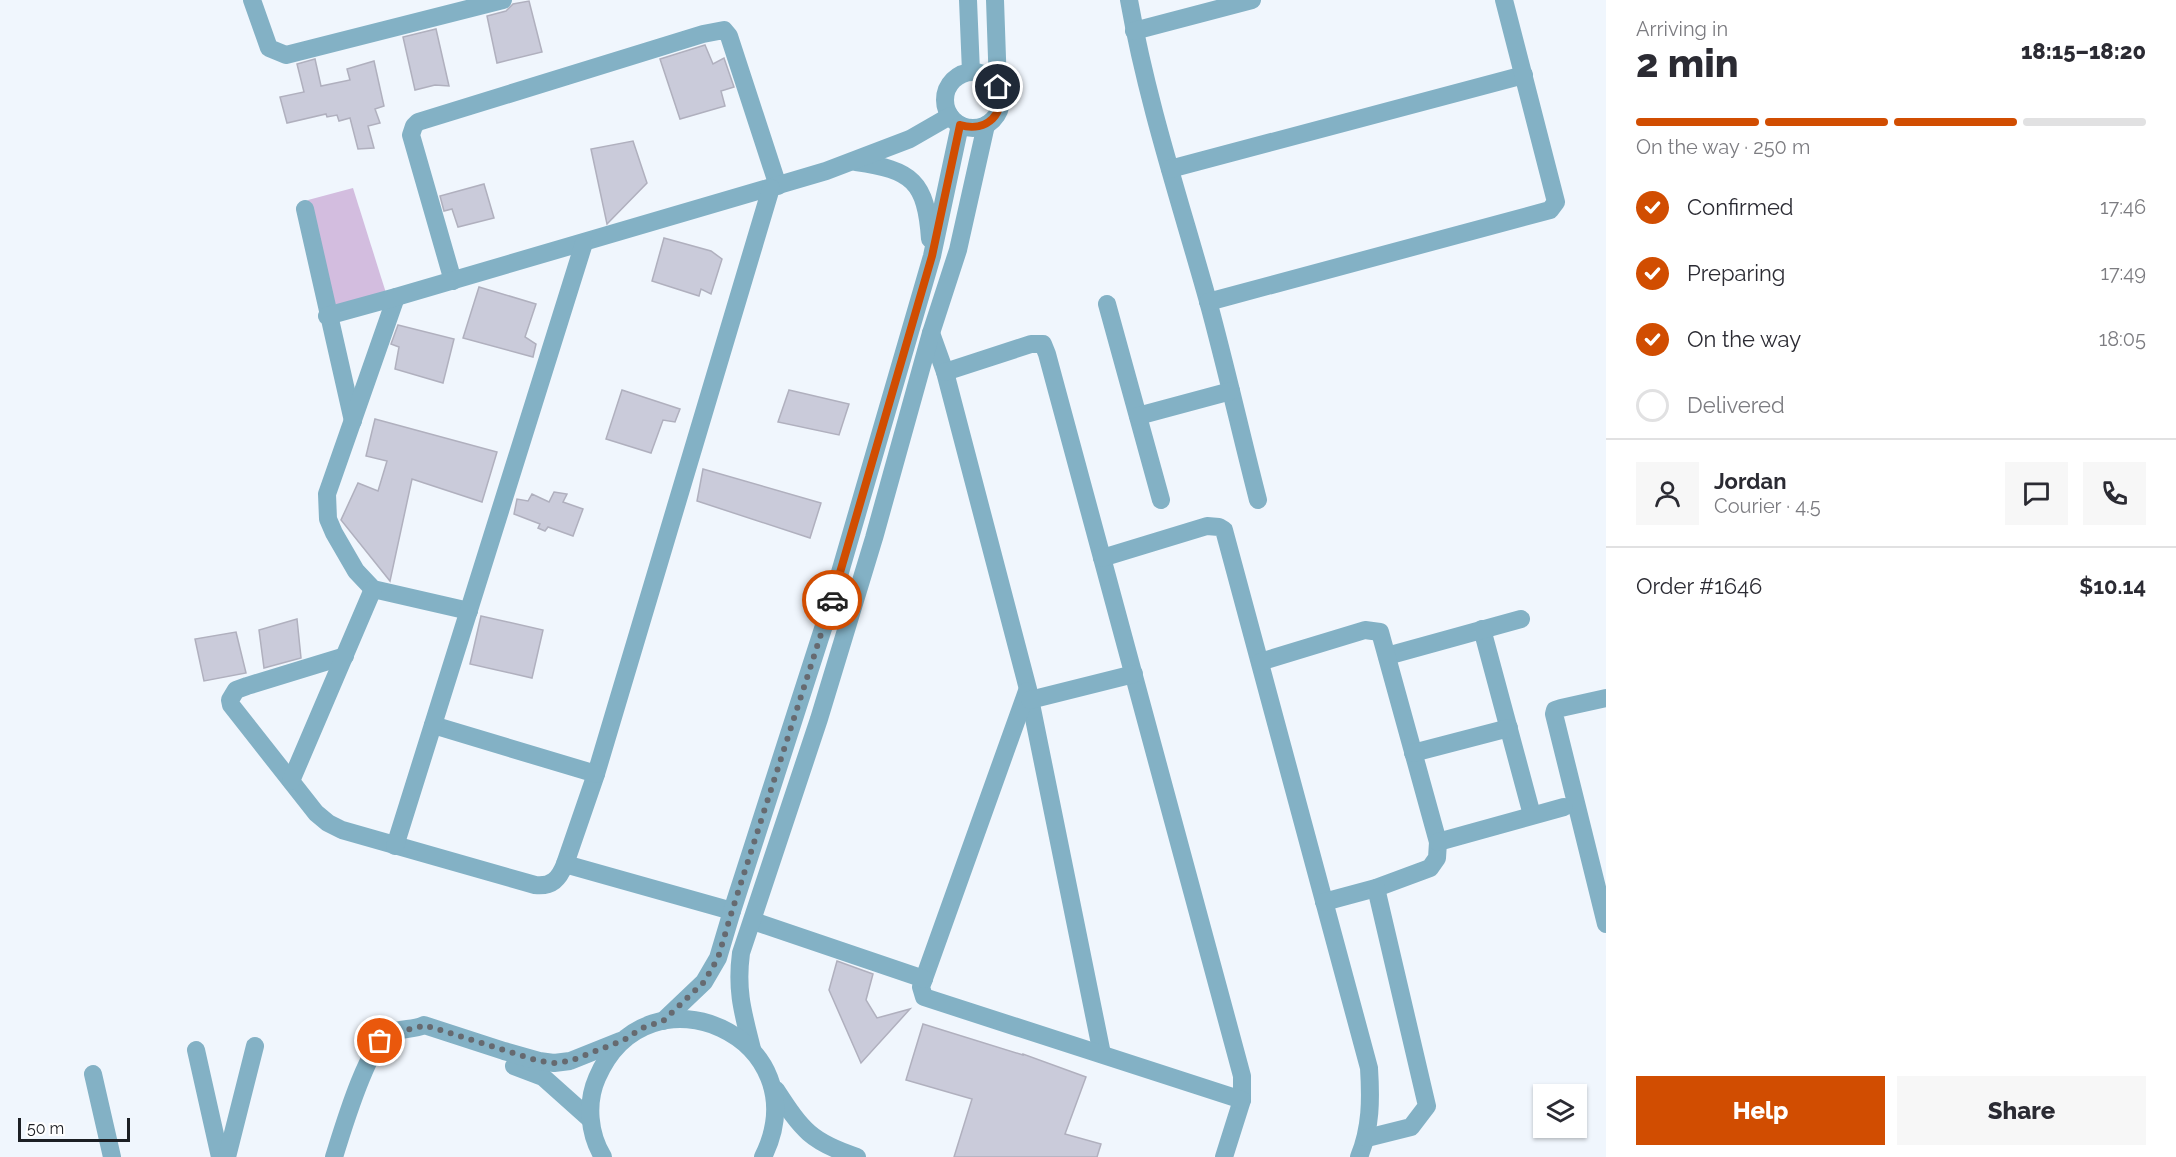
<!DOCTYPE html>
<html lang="en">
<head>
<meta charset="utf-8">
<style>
  :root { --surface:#fff; --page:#f7f7f7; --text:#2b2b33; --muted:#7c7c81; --line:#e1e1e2; --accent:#d14d01 }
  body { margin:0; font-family:Raleway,sans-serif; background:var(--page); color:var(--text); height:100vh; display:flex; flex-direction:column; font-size:22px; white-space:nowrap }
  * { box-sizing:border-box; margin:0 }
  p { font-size:20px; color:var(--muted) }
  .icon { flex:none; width:33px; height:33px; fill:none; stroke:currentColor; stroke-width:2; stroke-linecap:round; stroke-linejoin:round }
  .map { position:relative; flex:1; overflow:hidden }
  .side { display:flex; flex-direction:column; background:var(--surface); width:570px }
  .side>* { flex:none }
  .tools { position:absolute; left:1533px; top:1084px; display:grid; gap:12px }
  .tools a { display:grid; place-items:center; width:54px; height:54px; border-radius:0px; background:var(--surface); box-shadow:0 2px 4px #0004; font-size:30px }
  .scale { position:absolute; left:18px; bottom:15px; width:112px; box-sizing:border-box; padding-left:6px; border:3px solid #1c1f24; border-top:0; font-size:16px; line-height:21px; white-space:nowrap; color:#1c1f24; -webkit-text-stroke:4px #fff; paint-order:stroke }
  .pin { position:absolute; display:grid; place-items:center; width:51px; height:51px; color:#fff; margin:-26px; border:3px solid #fff; border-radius:50%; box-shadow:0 2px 6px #0007 }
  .courier { position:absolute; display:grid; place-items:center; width:60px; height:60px; margin:-30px; border:4px solid #d14d01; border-radius:50%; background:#fff; color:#222; box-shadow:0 2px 8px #0007 }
  .headline em { font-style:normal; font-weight:800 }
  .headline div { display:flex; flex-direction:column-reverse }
  .headline { display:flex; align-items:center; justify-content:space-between; height:102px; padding:0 30px }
  h1 { font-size:39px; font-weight:800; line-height:45px }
  .bar { display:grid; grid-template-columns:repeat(4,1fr); gap:9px 6px; align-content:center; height:72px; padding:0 30px }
  .bar i { height:8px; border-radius:4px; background:var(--line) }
  .bar .on { background:var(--accent) }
  .bar p { grid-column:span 4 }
  .line { display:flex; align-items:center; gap:15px; padding:0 30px; border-top:2px solid var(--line) }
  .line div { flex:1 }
  .round { display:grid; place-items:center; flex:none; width:63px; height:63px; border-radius:0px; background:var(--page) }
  ol { padding:0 30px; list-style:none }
  li { display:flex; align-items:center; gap:18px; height:66px }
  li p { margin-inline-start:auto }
  li .icon { padding:6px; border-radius:50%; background:var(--accent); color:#fff; stroke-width:4 }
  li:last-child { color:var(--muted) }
  li i { width:33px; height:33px; border:3px solid var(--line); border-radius:50% }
  .primary-button { display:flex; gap:12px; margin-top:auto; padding:12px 30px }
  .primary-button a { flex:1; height:69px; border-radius:0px; background:var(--accent); color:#fff; font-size:24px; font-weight:800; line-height:69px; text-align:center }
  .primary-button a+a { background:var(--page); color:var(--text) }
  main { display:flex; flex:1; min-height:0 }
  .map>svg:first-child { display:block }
</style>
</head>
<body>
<main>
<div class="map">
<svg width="1606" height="1157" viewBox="0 0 1606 1157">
  <rect width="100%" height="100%" fill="#f0f6fd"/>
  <polygon fill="#d3bddf" points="353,188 386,293 339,305 328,302 308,200"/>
  <g fill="#cacbda" stroke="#b0b0be" stroke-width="1.5">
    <polygon points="529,1 542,52 497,63 487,16 506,11 513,4"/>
    <polygon points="436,29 449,86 435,85 415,90 403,37"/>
    <polygon points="705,45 713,64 724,58 734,87 721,91 725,106 680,119 660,59"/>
    <polygon points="315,59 321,86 350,80 347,69 374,61 384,106 375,109 380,123 368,126 374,148 358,149 350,118 339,121 337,115 327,117 326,114 287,123 280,97 304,92 297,64"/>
    <polygon points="633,141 647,183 607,224 591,149"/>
    <polygon points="484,184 494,218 458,227 452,209 444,211 440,196"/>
    <polygon points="664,238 711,251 722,259 711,294 701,289 699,296 652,281"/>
    <polygon points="479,287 536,304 525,337 536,344 533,357 463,338"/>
    <polygon points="398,325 454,339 443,383 395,369 399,347 391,344"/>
    <polygon points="622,390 680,409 675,422 663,420 651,453 606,439"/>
    <polygon points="789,390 849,404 839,435 778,422"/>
    <polygon points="375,419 497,452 482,502 412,479 390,581 341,520 358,483 378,491 387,461 366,456"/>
    <polygon points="703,469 821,503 810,538 697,501"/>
    <polygon points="554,492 567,494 563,502 583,509 573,536 548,527 545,531 538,528 540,524 514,514 517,499 528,501 532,494 549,502"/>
    <polygon points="481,616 543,630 532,678 470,664"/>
    <polygon points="297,619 301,658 264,668 259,630"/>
    <polygon points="236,632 246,673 204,681 195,639"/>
    <polygon points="837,961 873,974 866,1000 877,1018 910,1009 861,1063 829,990"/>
    <polygon points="923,1024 1023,1055 1023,1054 1086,1077 1065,1134 1101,1144 1097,1157 954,1157 972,1099 906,1080"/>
  </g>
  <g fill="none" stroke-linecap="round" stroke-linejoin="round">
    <g stroke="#83b1c5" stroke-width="18">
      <polyline points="252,0 269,48 286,55 503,0"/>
      <polyline points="968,0 971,72"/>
      <polyline points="995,0 998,87"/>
      <path d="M 1129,0 C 1147,102 1180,201 1208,301 C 1226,367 1241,434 1258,500"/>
      <polyline points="1134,31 1252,0"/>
      <circle cx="973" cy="100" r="28"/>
      <path d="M 856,162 C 912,170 926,181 930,239"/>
      <polyline points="1170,169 1524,75"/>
      <polyline points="305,209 353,421"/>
      <polyline points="453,281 411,135 414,126 418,122 703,34 724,30 729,36 778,186"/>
      <polyline points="396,297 327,494 328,519 334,533 356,571 373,589 469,611"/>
      <polyline points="1208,302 1550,210 1556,202 1504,0"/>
      <polyline points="1107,304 1161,500"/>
      <polyline points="327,316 396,297 826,171 910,139 950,116"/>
      <polyline points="931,333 945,372 1028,689 1102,1054"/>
      <polyline points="945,372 1031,344 1043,344 1047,354 1242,1076 1242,1100 1224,1157"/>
      <polyline points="1138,416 1231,391"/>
      <path d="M 1102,558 L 1207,526 L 1219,527 L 1224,530 L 1369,1068 C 1371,1099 1371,1128 1359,1157"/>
      <polyline points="1482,629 1532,815"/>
      <path d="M 345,656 L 247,686 L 236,690 L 230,700 L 231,705 L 316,813 L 328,823 L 342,830 L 535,885 C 552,887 559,879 565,864 L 596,774 L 771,188"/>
      <polyline points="1387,656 1521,619"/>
      <polyline points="1260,662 1365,630 1380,632 1438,842 1437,858 1430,868 1376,888 1324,902"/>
      <polyline points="1027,691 921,987 924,997 1242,1100"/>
      <polyline points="1606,698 1561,708 1555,710 1554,714 1606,924"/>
      <polyline points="1030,700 1134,674"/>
      <polyline points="433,725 596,774"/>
      <polyline points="1413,753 1509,728"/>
      <polyline points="291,781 373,589"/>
      <polyline points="1438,842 1564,807"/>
      <polyline points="395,846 584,243"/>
      <polyline points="565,864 732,911"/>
      <polyline points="753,921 924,979"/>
      <polyline points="663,1021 704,982 718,958 732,911 829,610 932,256 960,125"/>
      <path d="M 752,1049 C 743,1013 736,991 741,953 L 819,719 L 874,538 L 931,333 L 958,250 L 986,125"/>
      <polyline points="196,1050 220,1157"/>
      <polyline points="514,1066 543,1077 590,1119"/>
      <polyline points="93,1074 112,1157"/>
      <path d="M 776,1090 C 802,1130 811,1142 857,1157"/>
      <polyline points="1367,1138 1411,1127 1427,1106 1376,888"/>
      <polyline points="227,1157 255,1046"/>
      <path d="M 334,1157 C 342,1132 367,1045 389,1034 C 400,1027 412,1031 424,1025 L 504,1051 L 539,1061 L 554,1063 L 570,1061 L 620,1041"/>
      <path d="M 603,1157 C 589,1134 586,1103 597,1078 C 648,959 822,1038 763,1157"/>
    </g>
  </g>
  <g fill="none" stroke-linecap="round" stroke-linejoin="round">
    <path stroke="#666a70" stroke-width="6" stroke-dasharray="0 10.8" d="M 380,1041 C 395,1026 408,1033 424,1025 L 539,1061 L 554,1063 L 570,1061 L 624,1040 L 642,1028 L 663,1021 L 704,982 L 718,958 L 732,911 L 832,600"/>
    <path stroke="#d14d01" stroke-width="8" d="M 832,600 L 932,256 L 960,125 C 987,133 1007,113 998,87"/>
  </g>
</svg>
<div class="tools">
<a><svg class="icon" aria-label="layers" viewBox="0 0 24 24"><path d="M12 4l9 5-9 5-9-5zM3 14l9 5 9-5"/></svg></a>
</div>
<div class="scale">50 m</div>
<div class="pin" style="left:380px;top:1041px;background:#ea580c"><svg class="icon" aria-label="bag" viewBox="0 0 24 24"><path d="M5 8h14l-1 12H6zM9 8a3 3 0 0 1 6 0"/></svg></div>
<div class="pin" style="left:998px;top:87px;background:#1f2937"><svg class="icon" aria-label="home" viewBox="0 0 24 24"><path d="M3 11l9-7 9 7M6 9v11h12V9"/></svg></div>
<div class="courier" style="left:832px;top:600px"><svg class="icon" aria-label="car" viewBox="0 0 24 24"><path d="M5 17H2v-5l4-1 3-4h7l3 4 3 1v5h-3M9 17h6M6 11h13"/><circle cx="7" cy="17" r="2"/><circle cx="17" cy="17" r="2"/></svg></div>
</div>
<section class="side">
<div class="headline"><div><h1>2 min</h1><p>Arriving in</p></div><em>18:15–18:20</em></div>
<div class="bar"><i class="on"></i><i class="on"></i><i class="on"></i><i></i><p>On the way · 250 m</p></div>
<ol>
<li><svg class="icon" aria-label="check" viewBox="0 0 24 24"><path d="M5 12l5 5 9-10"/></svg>Confirmed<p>17:46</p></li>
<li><svg class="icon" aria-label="check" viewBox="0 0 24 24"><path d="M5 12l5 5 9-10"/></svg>Preparing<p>17:49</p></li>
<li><svg class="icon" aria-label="check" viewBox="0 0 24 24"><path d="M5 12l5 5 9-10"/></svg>On the way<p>18:05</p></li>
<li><i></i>Delivered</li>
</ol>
<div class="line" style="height:108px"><a class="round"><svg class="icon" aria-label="person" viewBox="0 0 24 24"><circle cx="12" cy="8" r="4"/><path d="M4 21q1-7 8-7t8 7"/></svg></a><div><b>Jordan</b><p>Courier · 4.5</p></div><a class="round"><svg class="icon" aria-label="chat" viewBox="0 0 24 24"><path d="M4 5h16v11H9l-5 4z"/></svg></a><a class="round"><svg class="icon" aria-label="phone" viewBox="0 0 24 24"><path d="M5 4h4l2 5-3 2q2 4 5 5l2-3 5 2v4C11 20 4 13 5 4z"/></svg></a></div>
<div class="line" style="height:78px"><div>Order #1646</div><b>$10.14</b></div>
<div class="primary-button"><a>Help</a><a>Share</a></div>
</section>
</main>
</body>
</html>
